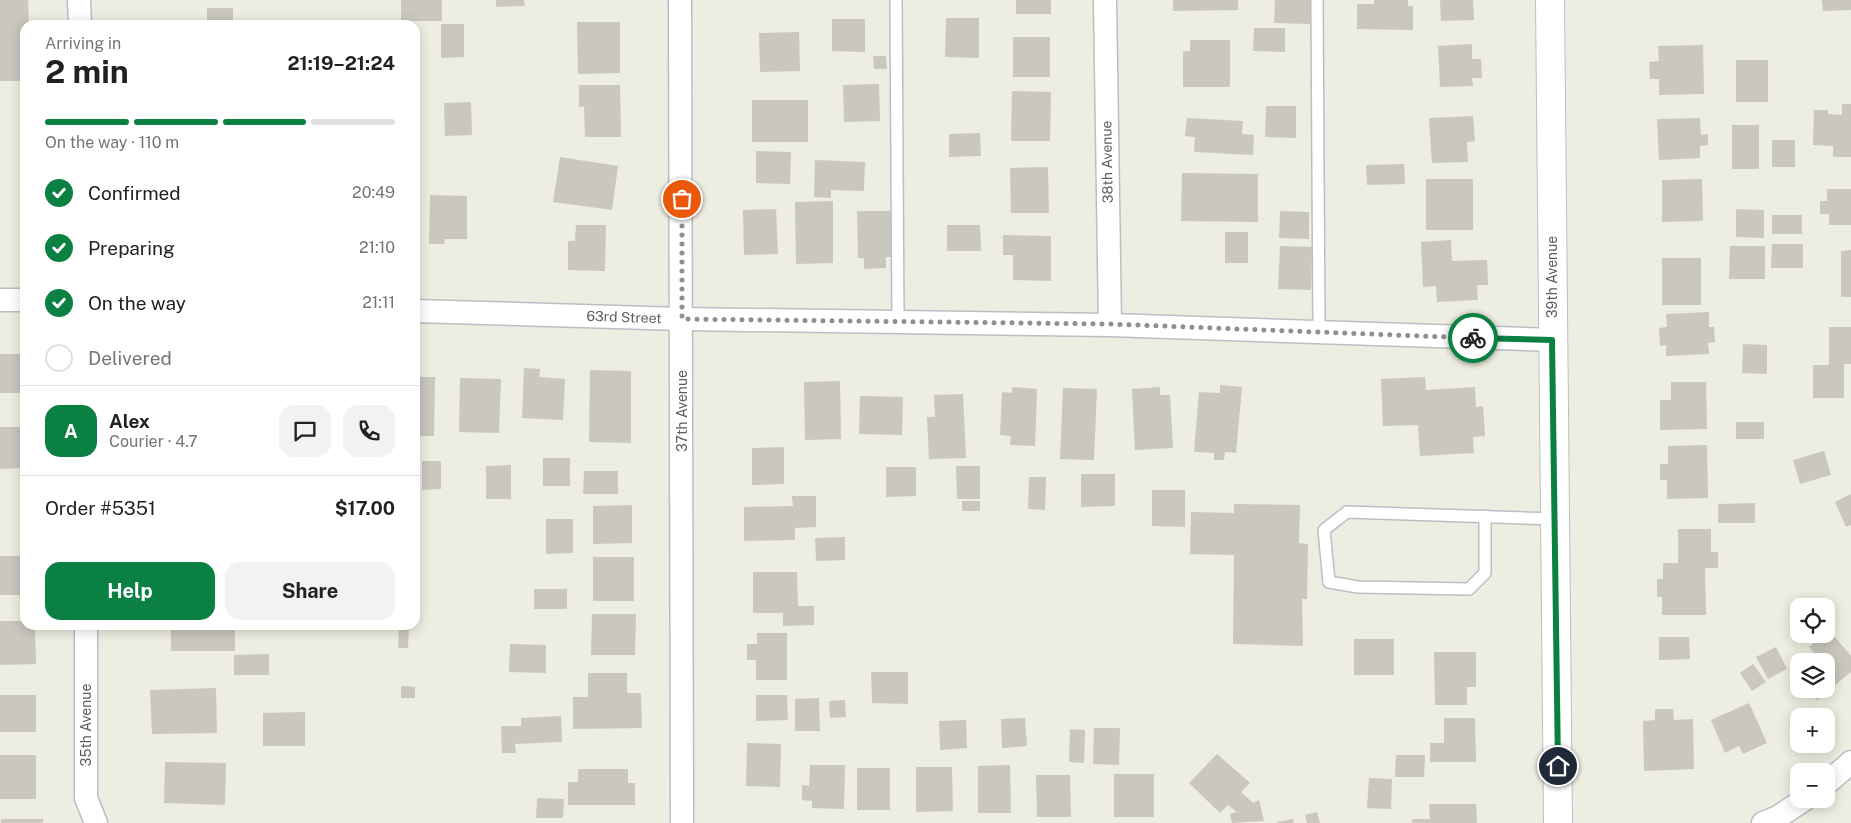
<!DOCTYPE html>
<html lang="en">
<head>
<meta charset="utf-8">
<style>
  :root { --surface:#fff; --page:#f2f2f2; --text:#202124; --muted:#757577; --line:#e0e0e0; --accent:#0b8043 }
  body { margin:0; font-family:"Public Sans",sans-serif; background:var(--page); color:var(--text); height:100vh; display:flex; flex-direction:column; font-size:19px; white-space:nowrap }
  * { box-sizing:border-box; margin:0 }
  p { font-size:16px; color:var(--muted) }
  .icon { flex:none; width:28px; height:28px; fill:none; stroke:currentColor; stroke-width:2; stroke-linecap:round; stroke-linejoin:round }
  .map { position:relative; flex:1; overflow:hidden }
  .details { position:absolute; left:20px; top:20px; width:400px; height:610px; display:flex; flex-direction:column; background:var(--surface); border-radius:15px; box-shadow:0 2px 12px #0003 }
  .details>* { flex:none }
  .buttons { position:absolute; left:1790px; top:598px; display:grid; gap:10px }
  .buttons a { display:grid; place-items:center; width:45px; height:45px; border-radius:10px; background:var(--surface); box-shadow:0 2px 12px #0003; font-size:25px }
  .pin { position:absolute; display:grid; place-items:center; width:42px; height:42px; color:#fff; margin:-21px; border:2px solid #fff; border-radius:50%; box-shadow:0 1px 5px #0007 }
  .courier { position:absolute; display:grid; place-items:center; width:50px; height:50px; margin:-25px; border:4px solid #0b8043; border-radius:50%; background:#fff; color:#222; box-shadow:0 1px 6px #0007 }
  .overview em { font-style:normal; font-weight:700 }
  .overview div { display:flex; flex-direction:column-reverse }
  .overview { display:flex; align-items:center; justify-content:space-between; height:85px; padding:0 25px }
  h1 { font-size:32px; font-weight:700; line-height:38px }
  .bar { display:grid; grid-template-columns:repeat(4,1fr); gap:8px 5px; align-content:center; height:60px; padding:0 25px }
  .bar i { height:6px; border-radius:4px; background:var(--line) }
  .bar .selected { background:var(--accent) }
  .bar p { grid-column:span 4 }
  .line { display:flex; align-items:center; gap:12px; padding:0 25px; border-top:1px solid var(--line) }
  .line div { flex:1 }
  .round { display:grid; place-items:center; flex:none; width:52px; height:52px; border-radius:15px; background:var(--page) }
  ol { padding:0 25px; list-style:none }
  li { display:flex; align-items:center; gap:15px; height:55px }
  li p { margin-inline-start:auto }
  li .icon { padding:5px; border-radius:50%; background:var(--accent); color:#fff; stroke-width:4 }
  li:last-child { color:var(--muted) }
  li i { width:28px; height:28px; border:2px solid var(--line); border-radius:50% }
  .cta { display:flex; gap:10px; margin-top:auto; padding:10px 25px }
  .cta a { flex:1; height:58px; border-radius:15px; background:var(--accent); color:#fff; font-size:20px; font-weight:700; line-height:58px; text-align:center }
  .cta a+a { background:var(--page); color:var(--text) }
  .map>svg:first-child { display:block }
</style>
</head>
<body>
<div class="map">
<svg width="1851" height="823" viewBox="0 0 1851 823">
  <rect width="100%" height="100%" fill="#eeede1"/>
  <g fill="#c9c7be">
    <polygon points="0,0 28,0 29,25 25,25 25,81 0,81"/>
    <rect x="401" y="0" width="41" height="21"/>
    <polygon points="496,0 524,0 525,6 496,7"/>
    <rect x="1016" y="0" width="35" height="14"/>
    <polygon points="1173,0 1238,0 1238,10 1173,11"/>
    <polygon points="1275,0 1312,0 1312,24 1274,23"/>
    <polygon points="1374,0 1408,0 1408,6 1413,6 1413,30 1357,29 1357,4 1374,4"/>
    <polygon points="1440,0 1473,0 1474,20 1441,21"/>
    <polygon points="1822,0 1851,0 1851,10 1823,11"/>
    <rect x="207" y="8" width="26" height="17"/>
    <polygon points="946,18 979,18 979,58 945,57"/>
    <polygon points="832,19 865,19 865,52 832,51"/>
    <polygon points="577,22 620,22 620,73 578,74"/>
    <polygon points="441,24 464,24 464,57 441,58"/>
    <polygon points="1254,28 1285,28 1285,52 1253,51"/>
    <polygon points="799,32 800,71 760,72 759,33"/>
    <rect x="1013" y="37" width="37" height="40"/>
    <polygon points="1190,40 1230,40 1230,87 1183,87 1183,51 1190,51"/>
    <polygon points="1472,44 1472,59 1481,59 1482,78 1472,78 1473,86 1440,87 1438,46"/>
    <polygon points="1703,45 1704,94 1659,95 1659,79 1650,79 1649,62 1659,61 1658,46"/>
    <polygon points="873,56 886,56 887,69 874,69"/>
    <rect x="1736" y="60" width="32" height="42"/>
    <polygon points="879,84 880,121 844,122 843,85"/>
    <polygon points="579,85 620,85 621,137 585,137 584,106 579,107"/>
    <polygon points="1012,91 1051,92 1050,141 1011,141"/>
    <rect x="752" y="100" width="56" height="42"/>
    <polygon points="471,102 472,135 445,136 444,103"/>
    <polygon points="1842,104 1851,104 1851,157 1833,157 1833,146 1813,145 1814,110 1828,110 1828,114 1842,115"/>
    <polygon points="1266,106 1296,106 1296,138 1265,137"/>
    <polygon points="1473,116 1475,141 1467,142 1468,162 1432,163 1429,118"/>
    <polygon points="1187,118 1243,121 1242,134 1254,135 1253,155 1194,152 1195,137 1185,136"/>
    <polygon points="1700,118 1701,135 1708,134 1708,145 1700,146 1700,158 1659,160 1657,119"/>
    <rect x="1732" y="125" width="27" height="44"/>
    <polygon points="980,133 981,156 949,157 949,134"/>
    <rect x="1772" y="140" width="23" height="27"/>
    <polygon points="756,151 791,152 790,184 756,183"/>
    <polygon points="560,157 618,166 612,210 553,202"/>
    <polygon points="815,160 865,162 864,191 831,190 831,198 814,197"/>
    <polygon points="1404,164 1405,184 1367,185 1366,165"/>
    <polygon points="1048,167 1049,213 1011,213 1010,168"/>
    <polygon points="1182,173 1258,174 1258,222 1181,221"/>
    <rect x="1426" y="179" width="47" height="51"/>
    <polygon points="1702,179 1703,221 1662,222 1662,180"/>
    <polygon points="1827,189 1851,189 1851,225 1829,225 1829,214 1820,214 1820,201 1827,201"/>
    <polygon points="430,195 467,196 467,239 445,239 444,244 429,244"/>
    <polygon points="833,201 833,263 796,264 795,202"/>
    <polygon points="776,209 778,254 744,255 743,210"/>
    <polygon points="1736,209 1764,210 1764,238 1736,237"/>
    <polygon points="857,211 892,211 893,257 886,257 886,268 864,269 864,258 858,258"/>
    <polygon points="1280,211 1309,212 1309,239 1279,238"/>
    <rect x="1772" y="215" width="30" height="19"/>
    <polygon points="576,225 606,225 605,271 568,270 568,241 575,241"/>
    <polygon points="947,225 980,225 981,251 947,251"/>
    <rect x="1225" y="232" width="23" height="31"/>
    <polygon points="1003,235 1051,236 1051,281 1013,280 1013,255 1003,255"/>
    <polygon points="1451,240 1452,261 1487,260 1488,285 1477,285 1478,300 1437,302 1436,286 1423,287 1421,242"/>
    <polygon points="1772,244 1803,244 1803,268 1771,268"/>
    <polygon points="1280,246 1312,247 1311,290 1278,289"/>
    <polygon points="1730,246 1765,246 1765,279 1729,279"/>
    <polygon points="1851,250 1851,297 1841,297 1841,251"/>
    <rect x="1662" y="258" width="39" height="47"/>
    <polygon points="1709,312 1709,327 1714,327 1715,342 1708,343 1709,354 1666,356 1666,345 1660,346 1659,328 1667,327 1666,314"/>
    <polygon points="1829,327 1851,327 1851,364 1844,364 1844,398 1813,398 1813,365 1829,365"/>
    <polygon points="1743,344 1767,345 1767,374 1742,373"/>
    <rect x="0" y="354" width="25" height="39"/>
    <polygon points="415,367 418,367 418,377 435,377 434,436 415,436"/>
    <polygon points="524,368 540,369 539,377 565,379 563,420 522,418"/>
    <polygon points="590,370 631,371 631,443 589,442"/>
    <polygon points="1425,377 1426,390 1475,387 1476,407 1483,406 1485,436 1473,437 1474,453 1420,456 1418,425 1383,426 1381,379"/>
    <polygon points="460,378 501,379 499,433 459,432"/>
    <polygon points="840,381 841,439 805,440 804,382"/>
    <polygon points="1671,382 1706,382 1707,429 1660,430 1660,400 1671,400"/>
    <polygon points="1220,385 1242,387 1236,453 1225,452 1224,460 1214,460 1214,453 1194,452 1199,392 1220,393"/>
    <polygon points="1012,387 1037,389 1035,446 1010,445 1011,436 1000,435 1002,392 1012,393"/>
    <polygon points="1160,387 1160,395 1170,395 1173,448 1135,450 1132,389"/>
    <polygon points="1063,388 1097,389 1094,460 1060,459"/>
    <polygon points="963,394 966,458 929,459 927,417 935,417 934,395"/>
    <polygon points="860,396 903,397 902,435 859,434"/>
    <rect x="1736" y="422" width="28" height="17"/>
    <polygon points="0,427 25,427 24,468 0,469"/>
    <polygon points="1707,445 1708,498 1667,499 1667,480 1660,480 1660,464 1668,464 1668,446"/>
    <polygon points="784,447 784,484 752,485 752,448"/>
    <polygon points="1824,451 1831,475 1800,484 1793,460"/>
    <rect x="543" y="458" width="27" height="28"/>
    <polygon points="422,461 441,461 441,489 422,490"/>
    <polygon points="511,465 511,499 486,499 486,466"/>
    <polygon points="956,466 980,466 980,499 957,499"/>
    <polygon points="886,467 916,467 916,496 886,497"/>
    <polygon points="584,471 618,471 618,494 583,494"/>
    <polygon points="1081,474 1115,474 1115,506 1081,507"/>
    <polygon points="1029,477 1046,477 1045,510 1028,509"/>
    <polygon points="1152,490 1185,490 1185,527 1152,526"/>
    <polygon points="1851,494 1851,525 1846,527 1835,502"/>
    <polygon points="792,496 816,496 816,527 795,528 795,540 744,541 744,507 793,506"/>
    <rect x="962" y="501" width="18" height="10"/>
    <polygon points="1755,503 1755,523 1718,523 1718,504"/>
    <polygon points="1234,504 1300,505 1299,543 1308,544 1307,599 1302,599 1303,646 1233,644 1234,555 1190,554 1191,512 1234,513"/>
    <polygon points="632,505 632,543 593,544 593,506"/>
    <polygon points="546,519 573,519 573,553 546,554"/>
    <polygon points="1678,529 1711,529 1711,552 1718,552 1718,568 1705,568 1706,615 1662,615 1662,597 1657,597 1657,579 1663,579 1663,563 1678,563"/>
    <polygon points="845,537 845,560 816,561 815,538"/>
    <rect x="0" y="556" width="25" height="39"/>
    <rect x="593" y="557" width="41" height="44"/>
    <polygon points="753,572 797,572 798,606 814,606 814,625 783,626 783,613 753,613"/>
    <rect x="534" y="589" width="33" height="20"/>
    <polygon points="592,614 636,614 635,655 591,655"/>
    <polygon points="0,621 25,621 27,628 35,628 36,664 0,665"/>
    <rect x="171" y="625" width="64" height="26"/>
    <polygon points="399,625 409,625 408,648 398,648"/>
    <polygon points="1829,630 1851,656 1851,672 1817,700 1807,689 1826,689 1826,661 1802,661 1814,652 1809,647"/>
    <polygon points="757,633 787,633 787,680 756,680 756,660 747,660 747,644 757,644"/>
    <polygon points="1659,637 1689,637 1690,659 1659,660"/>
    <rect x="1354" y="639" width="40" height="36"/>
    <polygon points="510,644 546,645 546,673 509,672"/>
    <polygon points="1776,647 1787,669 1768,679 1756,657"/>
    <polygon points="1434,652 1476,652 1476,687 1467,687 1467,705 1435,705"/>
    <polygon points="269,654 269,675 234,675 234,655"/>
    <polygon points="1753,664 1766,682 1752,691 1740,673"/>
    <polygon points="1799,664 1799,679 1791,670"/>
    <polygon points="871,672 908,672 908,704 872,703"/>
    <polygon points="588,673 627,673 627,693 641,693 642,728 573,729 573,697 588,697"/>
    <polygon points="401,686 415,687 415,698 401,698"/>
    <polygon points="216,688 217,733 152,734 150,690"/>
    <rect x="0" y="695" width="36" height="37"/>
    <polygon points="756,695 787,695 788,720 756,721"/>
    <polygon points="819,698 820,731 795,731 795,699"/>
    <polygon points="845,700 846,717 830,718 829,701"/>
    <polygon points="1749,703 1767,743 1743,754 1739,746 1725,753 1711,720"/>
    <polygon points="1655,709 1673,709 1674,720 1693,719 1694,769 1644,771 1643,721 1655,720"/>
    <polygon points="305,712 305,746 263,746 263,713"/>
    <polygon points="561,716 562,742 515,744 516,753 502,753 501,726 521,726 521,718"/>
    <polygon points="1025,718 1027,746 1002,748 1001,719"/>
    <polygon points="1444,718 1475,718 1476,762 1430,762 1430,743 1444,743"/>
    <polygon points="966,720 967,748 940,750 939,721"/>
    <polygon points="1094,728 1120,728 1119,765 1093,764"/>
    <polygon points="1070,729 1085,730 1084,763 1069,762"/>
    <polygon points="747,743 781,744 780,787 746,786"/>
    <polygon points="1217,754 1250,783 1241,792 1253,803 1259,800 1264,821 1232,823 1230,814 1237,812 1228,805 1220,813 1189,783"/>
    <rect x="0" y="755" width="36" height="44"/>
    <polygon points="1396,755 1425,755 1424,777 1395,777"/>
    <polygon points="165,762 226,763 225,805 164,803"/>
    <polygon points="810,765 845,765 844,809 812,808 812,801 802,800 802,785 809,786"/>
    <polygon points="1010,765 1011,813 978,813 978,766"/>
    <polygon points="916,767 952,767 953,811 916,812"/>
    <rect x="857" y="768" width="33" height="42"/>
    <polygon points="578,769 628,769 628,783 635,783 635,805 568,805 568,782 578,782"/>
    <rect x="1114" y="774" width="40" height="43"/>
    <polygon points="1036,775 1070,775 1071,817 1037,817"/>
    <polygon points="1369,778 1392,779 1391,809 1367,808"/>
    <polygon points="537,798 564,799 563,818 536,818"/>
    <polygon points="1429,804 1476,804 1477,823 1412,823 1412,819 1430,819"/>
    <polygon points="1317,812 1320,823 1307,823 1305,815"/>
    <rect x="1" y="819" width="42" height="4"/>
    <polygon points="1293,819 1294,823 1277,823 1277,822"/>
  </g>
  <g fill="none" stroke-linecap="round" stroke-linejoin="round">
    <g stroke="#bbbec4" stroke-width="14">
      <g id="lane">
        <polyline points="896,0 898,322"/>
        <polyline points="1317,0 1319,332"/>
        <polyline points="1485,516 1485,573 1469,589 1358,587 1329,582 1324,530 1347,512 1554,519"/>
      </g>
    </g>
    <g stroke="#bbbec4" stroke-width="25">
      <g id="street">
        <polyline points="79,0 80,25"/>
        <polyline points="680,0 682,823"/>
        <polyline points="1105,0 1110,325"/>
        <polyline points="0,300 25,300"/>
        <polyline points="415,311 682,319 1110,325 1552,340"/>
        <polyline points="86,625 86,798 96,823"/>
        <polyline points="1826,784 1851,762"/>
        <polyline points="1763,823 1778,817 1805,799"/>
      </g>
    </g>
    <g stroke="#bcbec6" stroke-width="30">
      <polyline id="secondary" points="1550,0 1558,823"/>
    </g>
    <use href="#lane" stroke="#fff" stroke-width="11"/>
    <use href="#street" stroke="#fff" stroke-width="22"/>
    <use href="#secondary" stroke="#fff" stroke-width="28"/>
  </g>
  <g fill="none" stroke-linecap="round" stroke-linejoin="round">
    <polyline stroke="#8d8f90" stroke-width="5" stroke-dasharray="0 9" points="682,199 682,319 1110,324 1473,338"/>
    <polyline stroke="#0b8043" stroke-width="6" points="1473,338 1552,340 1558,766"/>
  </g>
  <g text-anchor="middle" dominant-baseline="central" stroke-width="4" stroke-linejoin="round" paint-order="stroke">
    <g font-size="14" fill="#595d64" stroke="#fff">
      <text transform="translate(1107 162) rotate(-91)">38th Avenue</text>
      <text transform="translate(1552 277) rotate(-90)">39th Avenue</text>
      <text transform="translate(624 317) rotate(2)">63rd Street</text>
      <text transform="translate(682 411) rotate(-90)">37th Avenue</text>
      <text transform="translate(86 725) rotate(-90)">35th Avenue</text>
    </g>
  </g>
</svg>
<div class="buttons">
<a><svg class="icon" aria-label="locate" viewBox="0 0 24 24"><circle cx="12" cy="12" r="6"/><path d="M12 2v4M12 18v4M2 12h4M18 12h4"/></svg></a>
<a><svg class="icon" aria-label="layers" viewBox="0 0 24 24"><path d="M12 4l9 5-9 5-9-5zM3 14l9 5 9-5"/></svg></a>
<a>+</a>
<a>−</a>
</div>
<div class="pin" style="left:682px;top:199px;background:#ea580c"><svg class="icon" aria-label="bag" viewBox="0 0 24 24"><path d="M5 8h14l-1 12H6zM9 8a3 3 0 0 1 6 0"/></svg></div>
<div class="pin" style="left:1558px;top:766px;background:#1f2937"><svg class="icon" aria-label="home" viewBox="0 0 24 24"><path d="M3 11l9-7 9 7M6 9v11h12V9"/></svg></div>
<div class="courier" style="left:1473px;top:338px"><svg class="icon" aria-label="bike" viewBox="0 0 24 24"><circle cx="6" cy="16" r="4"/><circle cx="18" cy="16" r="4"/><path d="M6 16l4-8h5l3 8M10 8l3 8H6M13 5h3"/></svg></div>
<section class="details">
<div class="overview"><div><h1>2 min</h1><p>Arriving in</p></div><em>21:19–21:24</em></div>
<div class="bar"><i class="selected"></i><i class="selected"></i><i class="selected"></i><i></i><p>On the way · 110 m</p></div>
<ol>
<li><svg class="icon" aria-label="check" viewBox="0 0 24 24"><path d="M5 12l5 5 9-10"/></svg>Confirmed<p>20:49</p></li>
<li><svg class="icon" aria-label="check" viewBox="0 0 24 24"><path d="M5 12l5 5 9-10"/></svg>Preparing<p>21:10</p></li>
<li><svg class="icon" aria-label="check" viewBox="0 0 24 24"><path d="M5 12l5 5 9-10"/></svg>On the way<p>21:11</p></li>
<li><i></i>Delivered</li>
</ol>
<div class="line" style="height:90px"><b class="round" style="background:var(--accent);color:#fff">A</b><div><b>Alex</b><p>Courier · 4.7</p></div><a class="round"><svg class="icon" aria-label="chat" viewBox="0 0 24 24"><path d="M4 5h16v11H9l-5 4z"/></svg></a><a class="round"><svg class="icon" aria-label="phone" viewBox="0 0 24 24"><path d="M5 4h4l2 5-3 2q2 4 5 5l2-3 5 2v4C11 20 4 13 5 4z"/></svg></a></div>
<div class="line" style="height:65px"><div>Order #5351</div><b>$17.00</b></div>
<div class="cta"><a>Help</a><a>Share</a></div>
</section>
</div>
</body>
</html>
